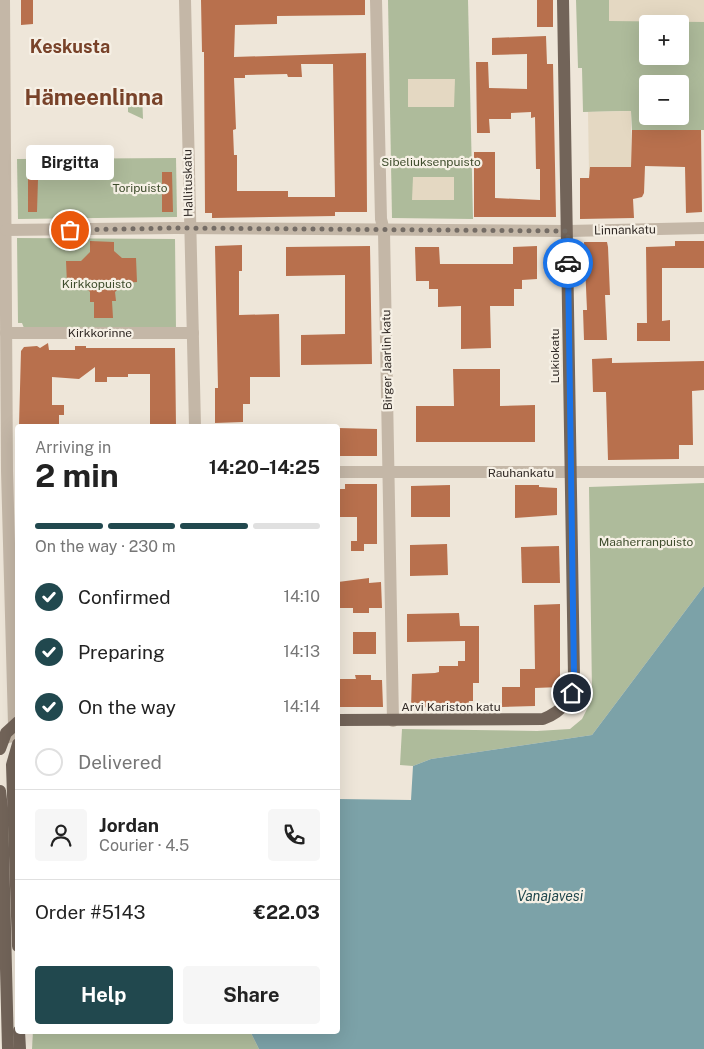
<!DOCTYPE html>
<html lang="en">
<head>
<meta charset="utf-8">
<style>
  :root { --surface:#fff; --page:#f6f6f6; --text:#222; --muted:#767676; --line:#e0e0e0; --accent:#21484e }
  body { margin:0; font-family:"Public Sans",sans-serif; background:var(--page); color:var(--text); height:100vh; display:flex; flex-direction:column; font-size:19px; white-space:nowrap }
  * { box-sizing:border-box; margin:0 }
  p { font-size:16px; color:var(--muted) }
  .icon { flex:none; width:28px; height:28px; fill:none; stroke:currentColor; stroke-width:2; stroke-linecap:round; stroke-linejoin:round }
  .map { position:relative; flex:1; overflow:hidden }
  .drawer { position:absolute; left:15px; top:424px; width:325px; height:610px; display:flex; flex-direction:column; background:var(--surface); border-radius:5px; box-shadow:0 5px 20px #0002 }
  .drawer>* { flex:none }
  .fabs { position:absolute; left:639px; top:15px; display:grid; gap:10px }
  .fabs a { display:grid; place-items:center; width:50px; height:50px; border-radius:5px; background:var(--surface); box-shadow:0 5px 20px #0002; font-size:25px }
  .pin { position:absolute; display:grid; place-items:center; width:42px; height:42px; color:#fff; margin:-21px; border:2px solid #fff; border-radius:50%; box-shadow:0 1px 5px #0007 }
  .courier { position:absolute; display:grid; place-items:center; width:50px; height:50px; margin:-25px; border:4px solid #1a73e8; border-radius:50%; background:#fff; color:#222; box-shadow:0 1px 6px #0007 }
  .bubble { position:absolute; height:35px; border-radius:5px; background:var(--surface); box-shadow:0 5px 20px #0002; font-size:16px; font-weight:700; line-height:35px; text-align:center }
  .summary em { font-style:normal; font-weight:700 }
  .summary div { display:flex; flex-direction:column-reverse }
  .summary { display:flex; align-items:center; justify-content:space-between; height:85px; padding:0 20px }
  h1 { font-size:32px; font-weight:700; line-height:38px }
  .bar { display:grid; grid-template-columns:repeat(4,1fr); gap:8px 5px; align-content:center; height:60px; padding:0 20px }
  .bar i { height:6px; border-radius:4px; background:var(--line) }
  .bar .active { background:var(--accent) }
  .bar p { grid-column:span 4 }
  .line { display:flex; align-items:center; gap:12px; padding:0 20px; border-top:1px solid var(--line) }
  .line div { flex:1 }
  .round { display:grid; place-items:center; flex:none; width:52px; height:52px; border-radius:5px; background:var(--page) }
  ol { padding:0 20px; list-style:none }
  li { display:flex; align-items:center; gap:15px; height:55px }
  li p { margin-inline-start:auto }
  li .icon { padding:5px; border-radius:50%; background:var(--accent); color:#fff; stroke-width:4 }
  li:last-child { color:var(--muted) }
  li i { width:28px; height:28px; border:2px solid var(--line); border-radius:50% }
  .button { display:flex; gap:10px; margin-top:auto; padding:10px 20px }
  .button a { flex:1; height:58px; border-radius:5px; background:var(--accent); color:#fff; font-size:20px; font-weight:700; line-height:58px; text-align:center }
  .button a+a { background:var(--page); color:var(--text) }
  .map>svg:first-child { display:block }
</style>
</head>
<body>
<div class="map">
<svg width="704" height="1049" viewBox="0 0 704 1049">
  <rect width="100%" height="100%" fill="#eee6d9"/>
  <g fill="#aebb9b" fill-rule="evenodd">
    <polygon points="388,0 468,0 473,219 392,218"/>
    <path d="M 576,0 L 704,0 L 704,130 L 632,130 L 631,111 L 583,112 L 582,68 L 578,68 ZM 648,24 L 680,24 L 680,56 L 648,56 ZM 648,84 L 680,84 L 680,116 L 648,116 Z"/>
    <polygon points="128,92 142,92 143,119 128,112"/>
    <polygon points="176,158 177,217 18,219 17,159"/>
    <polygon points="17,238 175,239 176,329 24,328 22,323 18,323"/>
    <polygon points="704,483 704,586 592,735 431,759 413,766 400,765 402,729 537,731 570,729 582,719 589,705 592,691 589,487"/>
    <polygon points="33,1031 250,1031 259,1049 32,1049"/>
  </g>
  <g fill="#e4d8c2">
    <polygon points="609,0 704,0 704,22 609,21"/>
    <polygon points="408,79 455,79 454,107 408,107"/>
    <polygon points="631,111 631,173 589,173 588,112"/>
    <polygon points="413,177 454,177 454,200 412,200"/>
  </g>
  <polygon fill="#7ca2a8" points="704,586 704,1049 259,1049 250,1031 338,1031 338,799 411,800 413,766 431,759 592,735"/>
  <g fill="#b8704d" fill-rule="evenodd">
    <polygon points="21,0 33,0 33,24 21,25"/>
    <path d="M 201,0 L 365,0 L 365,15 L 277,16 L 277,24 L 235,25 L 234,57 L 366,53 L 367,212 L 335,212 L 335,216 L 212,218 L 212,213 L 205,213 L 204,52 L 202,52 ZM 301,64 L 333,64 L 335,197 L 288,197 L 288,191 L 237,191 L 237,155 L 234,155 L 233,130 L 236,129 L 234,78 L 245,78 L 245,75 L 287,74 L 288,77 L 302,77 Z"/>
    <rect x="537" y="0" width="16" height="27"/>
    <polygon points="546,36 547,64 553,64 556,217 474,217 474,152 495,152 495,198 540,200 540,169 536,169 535,117 531,118 531,112 511,113 511,119 489,119 490,133 477,133 476,62 488,62 489,88 527,89 527,54 492,55 492,38"/>
    <polygon points="632,130 701,130 702,212 686,213 685,167 645,166 644,193 642,197 633,199 634,218 580,219 580,178 589,178 590,167 631,167"/>
    <polygon points="162,172 172,172 173,212 162,212"/>
    <polygon points="28,179 38,179 37,212 28,212"/>
    <polygon points="90,241 114,242 114,251 122,258 136,258 137,282 124,283 115,292 116,301 112,301 113,318 94,318 94,302 90,302 90,292 82,283 67,284 66,261 81,261 90,252"/>
    <polygon points="675,241 704,241 704,268 662,268 662,321 670,320 670,341 637,341 637,323 647,323 646,247 675,246"/>
    <polygon points="584,242 607,242 608,247 610,295 605,295 607,340 584,340 583,310 587,310"/>
    <polygon points="242,245 242,271 239,271 239,315 279,314 280,377 250,377 250,404 243,404 243,422 215,423 215,388 218,388 215,246"/>
    <polygon points="370,246 372,364 301,365 301,335 345,334 345,275 286,276 286,247"/>
    <polygon points="537,246 537,279 522,280 522,289 514,289 514,306 490,306 491,348 461,349 461,306 438,307 438,289 429,289 429,281 416,281 415,247 439,247 440,264 513,264 513,247"/>
    <polygon points="48,343 49,350 75,350 75,346 86,346 86,348 175,348 176,426 150,426 150,374 128,374 128,377 107,377 107,382 95,382 95,367 79,379 52,377 52,405 64,405 64,415 59,415 59,425 19,426 21,351 24,347 37,346 40,348"/>
    <polygon points="612,358 612,363 704,361 704,390 692,391 693,445 679,445 679,459 608,460 606,392 593,392 592,359"/>
    <polygon points="453,369 500,369 500,406 535,405 535,442 416,442 416,406 454,406"/>
    <polygon points="338,428 377,429 377,456 338,456"/>
    <polygon points="345,484 377,484 377,544 364,544 364,551 351,551 351,541 357,541 357,517 338,517 338,489 345,489"/>
    <polygon points="450,485 450,517 411,517 411,486"/>
    <polygon points="515,485 539,485 539,487 557,488 557,515 515,518"/>
    <polygon points="447,544 448,575 410,576 410,545"/>
    <polygon points="559,546 560,583 522,583 521,547"/>
    <polygon points="369,578 369,583 381,582 382,608 369,608 369,613 353,613 353,608 338,608 338,582"/>
    <polygon points="560,604 560,687 535,688 535,706 502,707 502,687 520,687 520,669 535,669 534,605"/>
    <polygon points="459,613 460,626 479,626 479,683 473,683 473,701 469,701 468,705 411,708 412,674 435,673 439,672 439,666 458,666 458,661 465,661 465,641 407,642 407,614"/>
    <rect x="353" y="632" width="23" height="22"/>
    <polygon points="355,675 371,675 371,680 382,680 383,707 338,707 338,679 356,679"/>
  </g>
  <g fill="none" stroke-linecap="round" stroke-linejoin="round">
    <g stroke="#c4b7a7" stroke-width="12">
      <polyline points="4,0 7,471 14,724"/>
      <polyline points="185,0 195,426"/>
      <polyline points="376,0 381,219 384,231 393,721"/>
      <polyline points="6,230 175,228 568,231 704,228"/>
      <polyline points="6,333 193,333"/>
      <polyline points="338,472 704,472"/>
      <polyline points="0,739 18,735"/>
    </g>
    <g stroke="#726459" stroke-width="12">
      <path d="M 338,720 L 543,719 C 564,711 571,699 574,677 L 563,0"/>
      <polyline points="18,744 12,765 18,946"/>
      <polyline points="0,749 6,733 18,722"/>
      <polyline points="0,791 2,808 8,1049"/>
      <polyline points="19,1031 20,1049"/>
    </g>
  </g>
  <g fill="none" stroke-linecap="round" stroke-linejoin="round">
    <polyline stroke="#746c65" stroke-width="5" stroke-dasharray="0 9" points="70,230 175,228 568,231 568,263"/>
    <polyline stroke="#1a73e8" stroke-width="6" points="568,263 574,677 572,693"/>
  </g>
  <g text-anchor="middle" dominant-baseline="central" stroke-width="4.5" stroke-linejoin="round" paint-order="stroke">
    <g font-size="12" fill="#3f4d2d" stroke="#f6f0e5">
      <text x="431" y="162">Sibeliuksenpuisto</text>
      <text x="140" y="188">Toripuisto</text>
      <text x="97" y="284">Kirkkopuisto</text>
      <text x="646" y="542">Maaherranpuisto</text>
    </g>
    <g font-size="12" fill="#322b27" stroke="#f6f0e5">
      <text transform="translate(188 183) rotate(-91)">Hallituskatu</text>
      <text transform="translate(625 230) rotate(-1)">Linnankatu</text>
      <text x="100" y="333">Kirkkorinne</text>
      <text transform="translate(555 356) rotate(-90)">Lukiokatu</text>
      <text transform="translate(387 360) rotate(-91)">Birger Jaarlin katu</text>
      <text x="521" y="473">Rauhankatu</text>
      <text x="451" y="707">Arvi Kariston katu</text>
    </g>
    <g font-size="14" font-style="italic" fill="#21484e" stroke="#f6f0e5">
      <text x="550" y="896">Vanajavesi</text>
    </g>
    <g font-size="18" font-weight="bold" fill="#784229" stroke="#f6f0e5">
      <text x="70" y="46">Keskusta</text>
    </g>
    <g font-size="22" font-weight="bold" fill="#784229" stroke="#f6f0e5">
      <text x="94" y="97">Hämeenlinna</text>
    </g>
  </g>
</svg>
<div class="fabs">
<a>+</a>
<a>−</a>
</div>
<div class="pin" style="left:70px;top:230px;background:#ea580c"><svg class="icon" aria-label="bag" viewBox="0 0 24 24"><path d="M5 8h14l-1 12H6zM9 8a3 3 0 0 1 6 0"/></svg></div>
<div class="pin" style="left:572px;top:693px;background:#1f2937"><svg class="icon" aria-label="home" viewBox="0 0 24 24"><path d="M3 11l9-7 9 7M6 9v11h12V9"/></svg></div>
<div class="courier" style="left:568px;top:263px"><svg class="icon" aria-label="car" viewBox="0 0 24 24"><path d="M5 17H2v-5l4-1 3-4h7l3 4 3 1v5h-3M9 17h6M6 11h13"/><circle cx="7" cy="17" r="2"/><circle cx="17" cy="17" r="2"/></svg></div>
<div class="bubble" style="left:26px;top:145px;width:88px">Birgitta</div>
<section class="drawer">
<div class="summary"><div><h1>2 min</h1><p>Arriving in</p></div><em>14:20–14:25</em></div>
<div class="bar"><i class="active"></i><i class="active"></i><i class="active"></i><i></i><p>On the way · 230 m</p></div>
<ol>
<li><svg class="icon" aria-label="check" viewBox="0 0 24 24"><path d="M5 12l5 5 9-10"/></svg>Confirmed<p>14:10</p></li>
<li><svg class="icon" aria-label="check" viewBox="0 0 24 24"><path d="M5 12l5 5 9-10"/></svg>Preparing<p>14:13</p></li>
<li><svg class="icon" aria-label="check" viewBox="0 0 24 24"><path d="M5 12l5 5 9-10"/></svg>On the way<p>14:14</p></li>
<li><i></i>Delivered</li>
</ol>
<div class="line" style="height:90px"><a class="round"><svg class="icon" aria-label="person" viewBox="0 0 24 24"><circle cx="12" cy="8" r="4"/><path d="M4 21q1-7 8-7t8 7"/></svg></a><div><b>Jordan</b><p>Courier · 4.5</p></div><a class="round"><svg class="icon" aria-label="phone" viewBox="0 0 24 24"><path d="M5 4h4l2 5-3 2q2 4 5 5l2-3 5 2v4C11 20 4 13 5 4z"/></svg></a></div>
<div class="line" style="height:65px"><div>Order #5143</div><b>€22.03</b></div>
<div class="button"><a>Help</a><a>Share</a></div>
</section>
</div>
</body>
</html>
